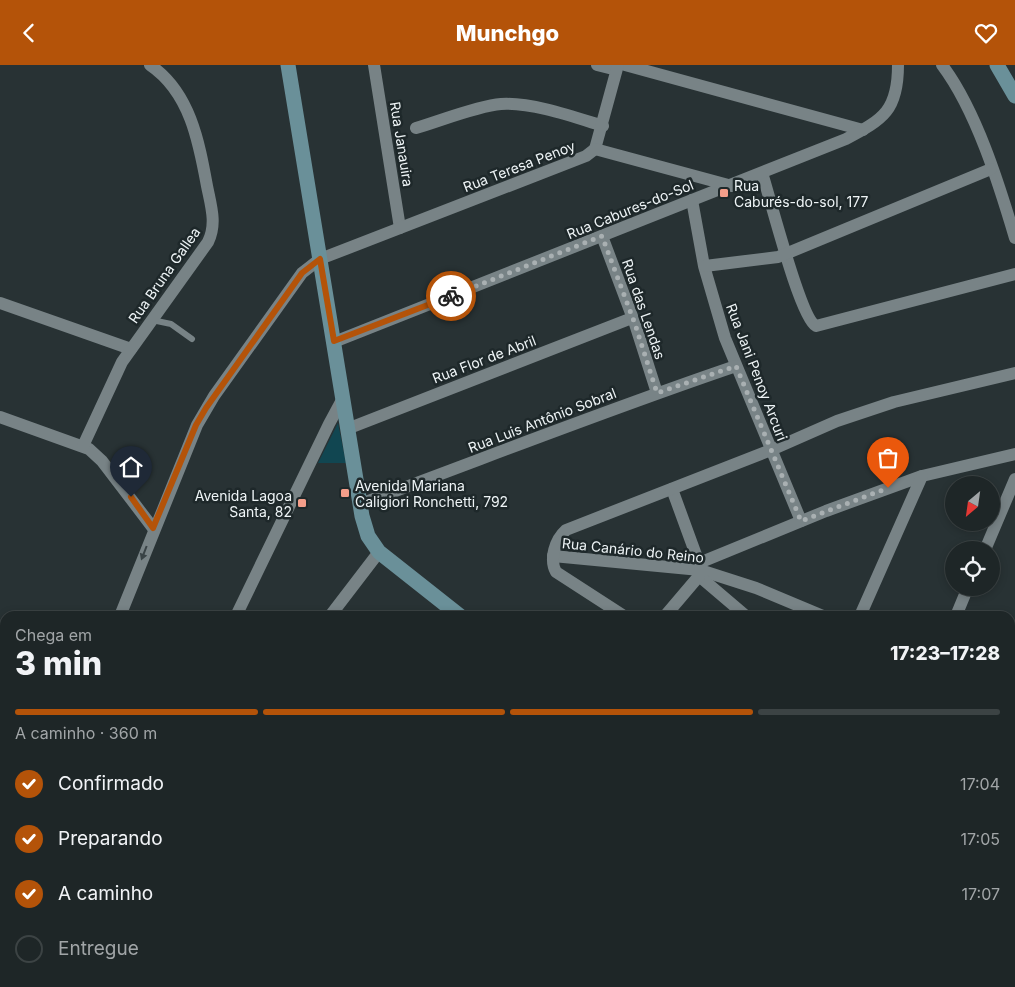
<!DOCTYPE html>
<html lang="pt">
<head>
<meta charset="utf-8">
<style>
  :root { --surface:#1e2627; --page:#2b3233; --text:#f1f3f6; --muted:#a1a5a7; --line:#3c4344; --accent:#b45309 }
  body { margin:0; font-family:Inter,sans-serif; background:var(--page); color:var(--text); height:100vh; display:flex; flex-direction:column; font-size:19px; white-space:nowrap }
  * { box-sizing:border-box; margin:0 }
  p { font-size:16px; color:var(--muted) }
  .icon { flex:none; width:28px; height:28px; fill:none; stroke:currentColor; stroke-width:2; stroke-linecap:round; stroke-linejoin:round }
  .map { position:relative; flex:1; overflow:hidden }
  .details { position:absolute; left:0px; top:546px; width:1015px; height:376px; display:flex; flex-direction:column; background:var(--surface); border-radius:15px 15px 0 0; box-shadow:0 2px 8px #0003,0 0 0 1px var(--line) }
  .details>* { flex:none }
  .needle { width:32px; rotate:209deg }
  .fabs { position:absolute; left:945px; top:411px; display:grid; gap:10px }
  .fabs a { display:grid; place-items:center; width:55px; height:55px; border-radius:50%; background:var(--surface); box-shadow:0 2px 8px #0003,0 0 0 1px var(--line); font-size:25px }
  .pin { position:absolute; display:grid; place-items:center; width:42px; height:42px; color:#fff; margin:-51px -21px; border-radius:50% 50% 50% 0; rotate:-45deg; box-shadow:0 0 5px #0007 }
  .pin .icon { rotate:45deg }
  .courier { position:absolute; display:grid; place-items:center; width:50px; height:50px; margin:-25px; border:4px solid #b45309; border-radius:50%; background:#fff; color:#222; box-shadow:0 1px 6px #0007 }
  .headline em { font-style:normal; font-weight:800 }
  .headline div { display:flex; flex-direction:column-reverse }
  .headline { display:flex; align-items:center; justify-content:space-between; height:85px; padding:0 15px }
  h1 { font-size:32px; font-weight:800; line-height:38px }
  .bar { display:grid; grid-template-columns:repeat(4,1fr); gap:8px 5px; align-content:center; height:60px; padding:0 15px }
  .bar i { height:6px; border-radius:4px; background:var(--line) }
  .bar .on { background:var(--accent) }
  .bar p { grid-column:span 4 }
  ol { padding:0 15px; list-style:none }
  li { display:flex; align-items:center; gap:15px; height:55px }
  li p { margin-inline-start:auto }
  li .icon { padding:5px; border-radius:50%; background:var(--accent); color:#fff; stroke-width:4 }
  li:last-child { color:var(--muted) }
  li i { width:28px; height:28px; border:2px solid var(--line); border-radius:50% }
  header { display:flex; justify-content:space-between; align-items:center; height:65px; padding:0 15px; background:var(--accent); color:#fff; font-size:22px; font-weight:800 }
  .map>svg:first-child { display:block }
</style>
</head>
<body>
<header><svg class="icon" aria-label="back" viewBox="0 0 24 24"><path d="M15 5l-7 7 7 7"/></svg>Munchgo<svg class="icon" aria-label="heart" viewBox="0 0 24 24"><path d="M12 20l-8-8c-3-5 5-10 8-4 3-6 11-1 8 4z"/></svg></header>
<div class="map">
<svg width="1015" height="922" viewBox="0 0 1015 922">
  <rect width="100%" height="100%" fill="#283234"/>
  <polygon fill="#114651" points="338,358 346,398 318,398"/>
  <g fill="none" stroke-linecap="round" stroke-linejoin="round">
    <g stroke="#788386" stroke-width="6">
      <polyline points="152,255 171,259 192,274"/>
      <polyline points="0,573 5,575"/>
    </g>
    <g stroke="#788386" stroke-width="12">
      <polyline points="374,0 400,163"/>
      <polyline points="597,0 609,3"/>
      <polyline points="625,0 863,65"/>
      <path d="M 942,0 C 976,45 999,119 1015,173"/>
      <path d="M 416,63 C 440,56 477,41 501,39 C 532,37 574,52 603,61"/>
      <polyline points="595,84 618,0"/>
      <path d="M 762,108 C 770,132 800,253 816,261 L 1015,209"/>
      <polyline points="692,135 704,201 725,273 801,456"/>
      <polyline points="602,171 635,259 657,328"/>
      <polyline points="705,201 778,192 991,104"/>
      <polyline points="0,238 131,284"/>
      <path d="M 334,277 L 846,74 C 884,54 898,45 898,0"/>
      <polyline points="0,352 89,384 102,396 153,463"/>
      <polyline points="347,364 632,253"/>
      <path d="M 83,381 L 122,297 L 208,177 C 217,159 211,141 207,121 C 199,77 190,27 150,0"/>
      <polyline points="672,424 699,498"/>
      <path d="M 360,439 C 485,393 609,344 736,301"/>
      <polyline points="985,485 1015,414"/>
      <polyline points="553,491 700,505 756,523 823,551"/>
      <polyline points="699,511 746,551"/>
      <polyline points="120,551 197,360 214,331 302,208 320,194 586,91 595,84 732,121"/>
      <polyline points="236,551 329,359 343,333"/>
      <polyline points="330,551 379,487"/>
      <path d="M 624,551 L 556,507 C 549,494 555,475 566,465 L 771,385 L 837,356 L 894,337 L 1015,308"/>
      <polyline points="665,551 699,511 699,498 826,446 922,411 1015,389"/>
      <polyline points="860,551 922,411"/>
      <polyline points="956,551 968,522"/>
      <polyline points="1010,574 1015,567"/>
      <polyline points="0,634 5,636"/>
      <polyline points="1010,641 1015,643"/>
      <polyline points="1010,654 1015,651"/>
      <polyline points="0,729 5,721"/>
      <polyline points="1010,801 1015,801"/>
      <polyline points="0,806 5,805"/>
      <polyline points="124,918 125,922"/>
      <polyline points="206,918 207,922"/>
      <polyline points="579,918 589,922"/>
      <polyline points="218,922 234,918"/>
      <polyline points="447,922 449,918"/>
    </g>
    <g stroke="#6a9099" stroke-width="15">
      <polyline points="288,0 362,451 368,471 379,487 460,551"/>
      <polyline points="997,0 1015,31"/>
      <polyline points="1010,901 1015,901"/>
      <polyline points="875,918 883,922"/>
      <polyline points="893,922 901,918 915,922"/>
    </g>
  </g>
  <defs><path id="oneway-solid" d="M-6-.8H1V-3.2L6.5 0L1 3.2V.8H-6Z" transform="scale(1.25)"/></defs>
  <use fill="#394346" href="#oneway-solid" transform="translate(144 488) rotate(111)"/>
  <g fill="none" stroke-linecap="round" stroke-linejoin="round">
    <polyline stroke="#a9b0b2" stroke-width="5" stroke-dasharray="0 9" points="451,231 602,171 635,259 657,328 736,301 801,456 888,423"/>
    <polyline stroke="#b45309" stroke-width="6" points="131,432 153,463 196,360 206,343 302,208 320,194 334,276 451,231"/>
  </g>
  <g fill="#f49e8a" stroke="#1e282a" stroke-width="2">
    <rect x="719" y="123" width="10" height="10" rx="2.5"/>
    <rect x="340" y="423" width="10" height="10" rx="2.5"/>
    <rect x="297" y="433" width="10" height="10" rx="2.5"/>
  </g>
  <g text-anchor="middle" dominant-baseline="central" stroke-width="5" stroke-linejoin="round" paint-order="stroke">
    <g font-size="14" fill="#eef4f6" stroke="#1e282a">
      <text transform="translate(402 79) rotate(81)">Rua Janauira</text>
      <text transform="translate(519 101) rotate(-21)">Rua Teresa Penoy</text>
      <text transform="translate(630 144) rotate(-22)">Rua Cabures-do-Sol</text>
      <text transform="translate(164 210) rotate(-55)">Rua Bruna Gallea</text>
      <text transform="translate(644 244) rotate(71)">Rua das Lendas</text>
      <text transform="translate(484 294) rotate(-21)">Rua Flor de Abril</text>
      <text transform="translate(757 307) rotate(69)">Rua Jani Penoy Arcuri</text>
      <text transform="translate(542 355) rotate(-21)">Rua Luis Antônio Sobral</text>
      <text transform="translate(633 485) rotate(6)">Rua Canário do Reino</text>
    </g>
    <g font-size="14" fill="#eef4f6" stroke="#1e282a" text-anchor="start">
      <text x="734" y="120">Rua<tspan x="734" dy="16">Caburés-do-sol, 177</tspan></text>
      <text x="355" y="420">Avenida Mariana<tspan x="355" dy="16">Caligiori Ronchetti, 792</tspan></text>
      <text x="292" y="430" text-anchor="end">Avenida Lagoa<tspan x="292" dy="16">Santa, 82</tspan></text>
    </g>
  </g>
</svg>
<div class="fabs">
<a><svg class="needle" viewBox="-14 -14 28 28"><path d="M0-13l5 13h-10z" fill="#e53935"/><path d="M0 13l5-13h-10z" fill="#a1a5a7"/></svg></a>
<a><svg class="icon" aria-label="locate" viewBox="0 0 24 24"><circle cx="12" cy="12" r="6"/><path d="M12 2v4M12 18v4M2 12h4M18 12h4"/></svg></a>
</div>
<div class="pin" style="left:888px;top:423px;background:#ea580c"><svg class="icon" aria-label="bag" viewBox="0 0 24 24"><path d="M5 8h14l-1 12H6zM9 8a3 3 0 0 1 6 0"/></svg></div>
<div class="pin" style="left:131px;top:432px;background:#1f2937"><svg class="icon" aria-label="home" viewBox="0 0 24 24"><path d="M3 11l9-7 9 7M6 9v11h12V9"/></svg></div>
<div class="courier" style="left:451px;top:231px"><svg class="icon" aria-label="bike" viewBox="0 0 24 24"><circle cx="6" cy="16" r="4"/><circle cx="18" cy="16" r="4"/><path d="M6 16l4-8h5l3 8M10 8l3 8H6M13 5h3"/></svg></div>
<section class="details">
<div class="headline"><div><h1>3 min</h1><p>Chega em</p></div><em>17:23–17:28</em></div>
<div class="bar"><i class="on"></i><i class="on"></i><i class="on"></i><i></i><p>A caminho · 360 m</p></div>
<ol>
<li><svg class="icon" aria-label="check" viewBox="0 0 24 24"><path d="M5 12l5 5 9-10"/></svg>Confirmado<p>17:04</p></li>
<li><svg class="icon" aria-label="check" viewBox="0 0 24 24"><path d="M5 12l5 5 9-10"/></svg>Preparando<p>17:05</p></li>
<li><svg class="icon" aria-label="check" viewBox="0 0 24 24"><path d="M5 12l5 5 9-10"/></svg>A caminho<p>17:07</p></li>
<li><i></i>Entregue</li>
</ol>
</section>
</div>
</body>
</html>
